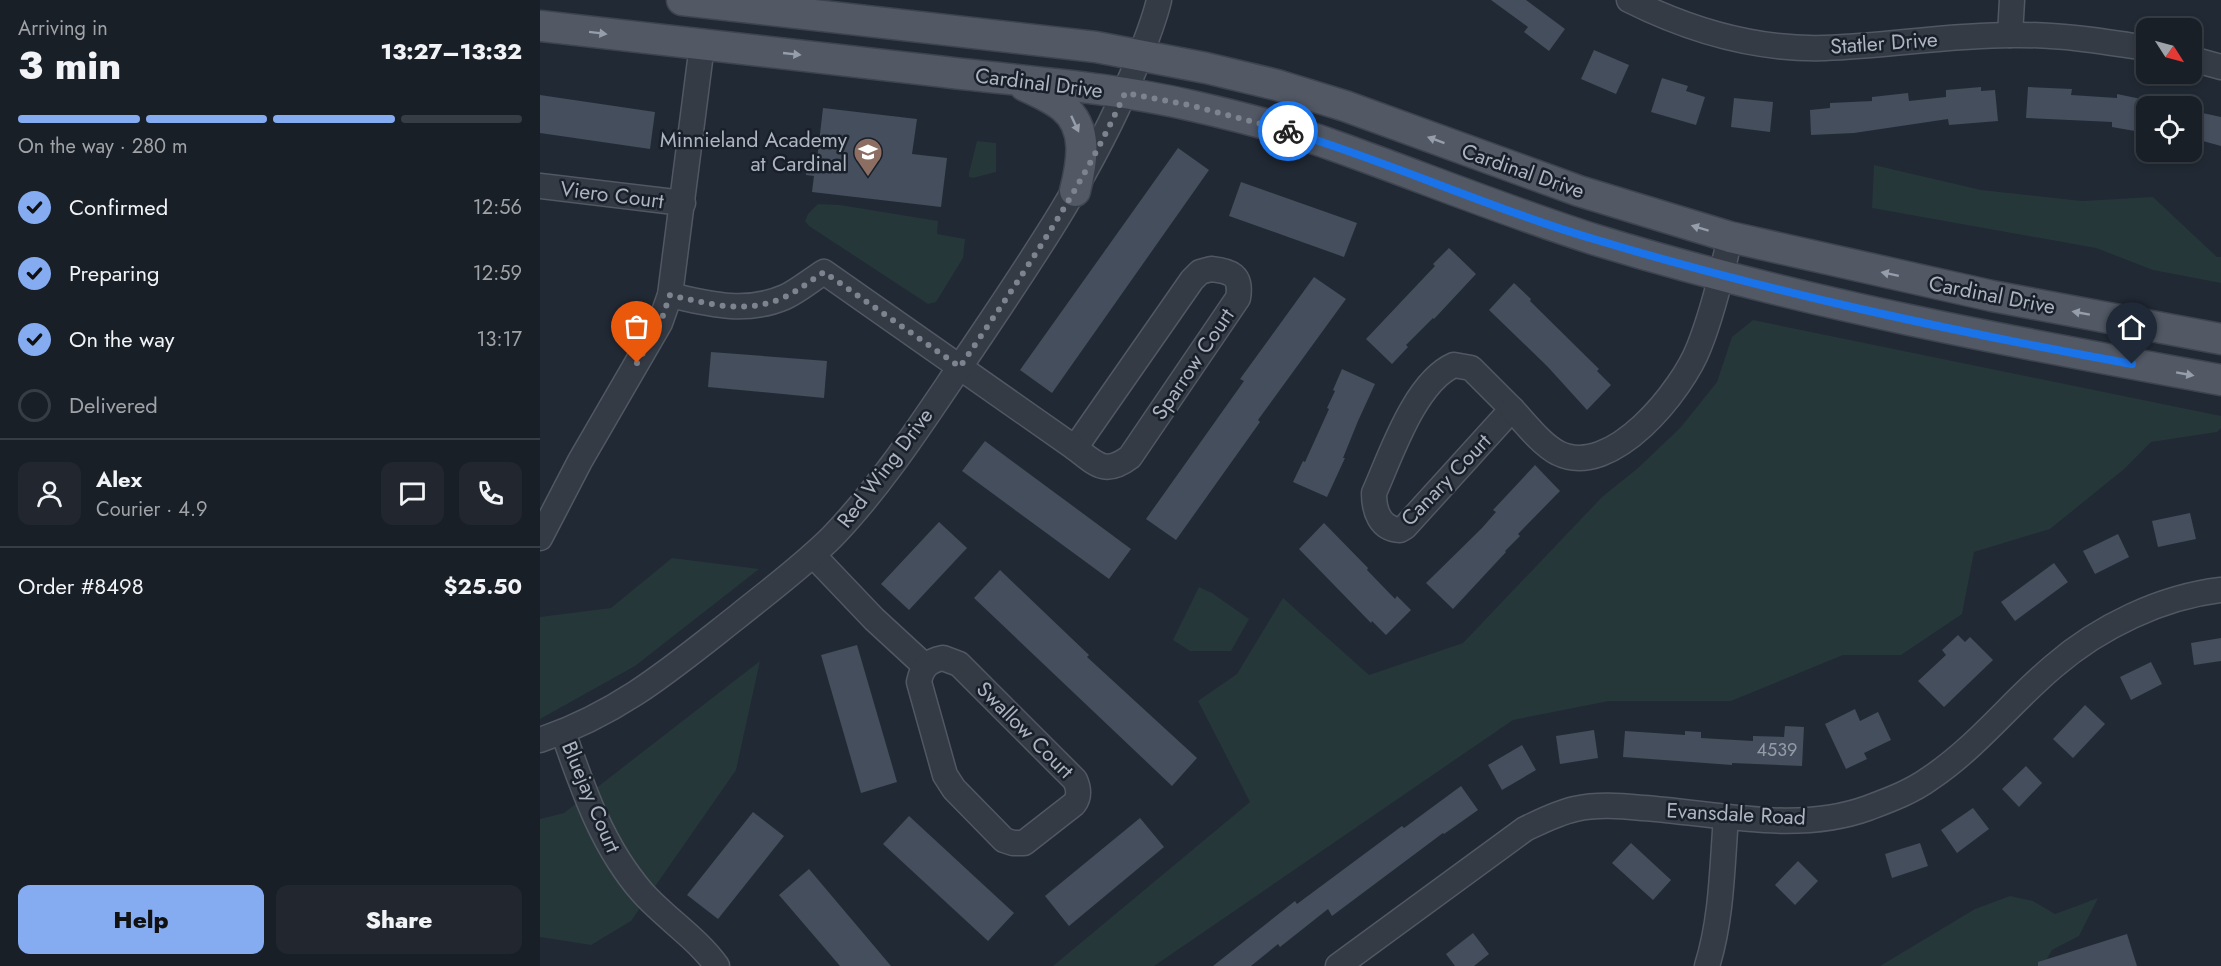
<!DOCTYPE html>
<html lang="en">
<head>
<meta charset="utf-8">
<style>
  :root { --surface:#191f27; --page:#22272f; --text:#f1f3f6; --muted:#9fa2a7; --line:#373d44; --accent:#85acf0 }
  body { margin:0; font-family:Jost,sans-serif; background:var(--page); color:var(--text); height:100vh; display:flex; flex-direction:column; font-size:22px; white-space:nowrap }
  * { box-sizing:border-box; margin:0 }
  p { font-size:20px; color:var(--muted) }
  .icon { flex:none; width:33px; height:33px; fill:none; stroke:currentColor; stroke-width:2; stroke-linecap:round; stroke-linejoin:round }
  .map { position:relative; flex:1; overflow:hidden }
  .sheet { display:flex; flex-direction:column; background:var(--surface); width:540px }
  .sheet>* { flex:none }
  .needle { width:39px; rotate:126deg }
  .buttons { position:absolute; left:1596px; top:18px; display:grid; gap:12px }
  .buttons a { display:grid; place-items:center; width:66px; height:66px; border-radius:12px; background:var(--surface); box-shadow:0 3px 9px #0003,0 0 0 2px var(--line); font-size:30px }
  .pin { position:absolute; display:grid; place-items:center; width:51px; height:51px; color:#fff; margin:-62px -26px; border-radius:50% 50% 50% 0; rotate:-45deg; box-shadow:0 0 6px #0007 }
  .pin .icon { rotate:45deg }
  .courier { position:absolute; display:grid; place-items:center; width:60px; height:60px; margin:-30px; border:4px solid #1a73e8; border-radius:50%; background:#fff; color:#222; box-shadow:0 2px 8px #0007 }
  .summary em { font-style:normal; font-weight:800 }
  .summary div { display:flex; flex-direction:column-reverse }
  .summary { display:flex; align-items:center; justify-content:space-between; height:102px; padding:0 18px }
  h1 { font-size:39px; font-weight:800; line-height:45px }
  .bar { display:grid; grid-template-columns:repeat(4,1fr); gap:9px 6px; align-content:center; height:72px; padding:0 18px }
  .bar i { height:8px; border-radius:4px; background:var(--line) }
  .bar .active { background:var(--accent) }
  .bar p { grid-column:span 4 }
  .line { display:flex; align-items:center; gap:15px; padding:0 18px; border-top:2px solid var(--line) }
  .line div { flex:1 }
  .round { display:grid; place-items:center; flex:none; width:63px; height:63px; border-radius:12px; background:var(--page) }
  ol { padding:0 18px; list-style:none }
  li { display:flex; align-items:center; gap:18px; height:66px }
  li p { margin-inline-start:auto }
  li .icon { padding:6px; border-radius:50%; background:var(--accent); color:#111; stroke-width:4 }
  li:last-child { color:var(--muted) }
  li i { width:33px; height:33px; border:3px solid var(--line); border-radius:50% }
  .button { display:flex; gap:12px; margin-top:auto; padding:12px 18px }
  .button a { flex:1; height:69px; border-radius:12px; background:var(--accent); color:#111; font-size:24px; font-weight:800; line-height:69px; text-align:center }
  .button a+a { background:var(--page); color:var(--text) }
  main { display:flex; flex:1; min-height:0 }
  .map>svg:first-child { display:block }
</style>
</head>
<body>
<main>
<section class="sheet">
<div class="summary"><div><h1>3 min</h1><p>Arriving in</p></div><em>13:27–13:32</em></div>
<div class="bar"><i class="active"></i><i class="active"></i><i class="active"></i><i></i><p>On the way · 280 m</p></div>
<ol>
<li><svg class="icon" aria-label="check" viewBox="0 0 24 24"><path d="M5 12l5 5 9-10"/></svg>Confirmed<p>12:56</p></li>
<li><svg class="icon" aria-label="check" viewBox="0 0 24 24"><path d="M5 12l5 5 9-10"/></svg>Preparing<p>12:59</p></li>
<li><svg class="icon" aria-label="check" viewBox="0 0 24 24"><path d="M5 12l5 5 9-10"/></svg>On the way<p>13:17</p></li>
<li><i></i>Delivered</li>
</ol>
<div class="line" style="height:108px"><a class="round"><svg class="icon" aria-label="person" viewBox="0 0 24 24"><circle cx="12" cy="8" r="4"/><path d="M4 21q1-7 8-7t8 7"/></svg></a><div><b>Alex</b><p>Courier · 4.9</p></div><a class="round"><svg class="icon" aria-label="chat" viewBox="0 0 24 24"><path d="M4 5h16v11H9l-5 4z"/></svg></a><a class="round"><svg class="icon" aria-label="phone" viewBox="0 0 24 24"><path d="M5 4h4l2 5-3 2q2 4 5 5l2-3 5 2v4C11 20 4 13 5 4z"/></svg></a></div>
<div class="line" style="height:78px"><div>Order #8498</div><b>$25.50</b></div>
<div class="button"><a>Help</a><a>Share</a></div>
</section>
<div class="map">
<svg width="1681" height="966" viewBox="0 0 1681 966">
  <rect width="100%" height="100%" fill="#212934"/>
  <g fill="#253738">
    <polygon points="437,141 456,143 456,172 433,178 429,177 429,173"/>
    <polygon points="1334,165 1441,190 1542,201 1613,197 1677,257 1681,257 1681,283 1613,270 1556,248 1332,208"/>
    <polygon points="278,204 300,205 398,221 397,234 425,239 423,258 396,302 388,304 269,226 265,221 268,214"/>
    <polygon points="1213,320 1681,416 1681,428 1677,432 1611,442 1583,470 1510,529 1434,552 1422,614 1361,655 1303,655 1191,701 1069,701 973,720 614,966 513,966 710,802 658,701 697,674 743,598 829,675 923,643 1062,497 1098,468 1141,427 1177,382 1192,337"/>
    <polygon points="132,558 219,569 95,666 0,719 0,617 71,608"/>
    <polygon points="659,587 672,593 709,619 691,651 650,651 633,640"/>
    <polygon points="220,661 196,770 91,921 51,945 0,937 0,819 24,813"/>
    <polygon points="1470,896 1493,901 1515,914 1558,898 1539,936 1512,950 1503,966 1340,966 1435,909"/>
  </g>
  <g fill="#444e5c">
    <polygon points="951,0 986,0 1025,29 1009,51 984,32 988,27"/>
    <polygon points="1054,50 1089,65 1076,94 1041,79"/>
    <polygon points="1122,78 1148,86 1146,91 1165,97 1156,125 1111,112"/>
    <polygon points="1441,87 1441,91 1455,90 1458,121 1409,125 1408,119 1314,133 1271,135 1270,110 1290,108 1290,103 1332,101 1332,97 1368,93 1369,101 1406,97 1406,90"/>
    <polygon points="1488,87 1532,89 1531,95 1577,98 1577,94 1606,100 1606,133 1572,127 1572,122 1486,118"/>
    <polygon points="0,95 115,112 110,149 0,133"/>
    <polygon points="1194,98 1233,102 1230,132 1191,127"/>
    <polygon points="283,108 377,119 372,154 407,158 401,207 272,192 274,176 266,175 268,159 277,160"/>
    <polygon points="1658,112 1681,117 1681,146 1652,138"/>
    <polygon points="638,148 669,170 512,393 480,370"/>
    <polygon points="701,182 817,223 804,257 689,216"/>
    <polygon points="909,248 936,274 894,319 893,318 866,345 868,347 852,364 826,339 895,266 893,264"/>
    <polygon points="774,277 806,299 718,420 720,422 636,540 606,519 704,381 700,379"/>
    <polygon points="974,283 991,299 990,301 1059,369 1057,371 1071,385 1047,410 1007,366 949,310"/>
    <polygon points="171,352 287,361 284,398 168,387"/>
    <polygon points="802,369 835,384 818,421 803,458 805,458 787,497 753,482 763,461 765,462 789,409 787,408 795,391 793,390"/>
    <polygon points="445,441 591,549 569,579 422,471"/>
    <polygon points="995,465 1020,491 978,534 980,536 965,551 966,552 913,609 886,583 942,528 956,512 953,510"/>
    <polygon points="1650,513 1656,539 1618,547 1612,521"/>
    <polygon points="399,522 427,548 369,610 341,584"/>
    <polygon points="784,523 828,568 827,570 855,599 857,596 871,610 846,635 832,621 831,623 759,549"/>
    <polygon points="1578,534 1589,557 1555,574 1543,551"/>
    <polygon points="1514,563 1528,582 1475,621 1461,602"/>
    <polygon points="460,570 549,655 547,657 657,758 632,786 434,598"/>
    <polygon points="1418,635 1425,642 1430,637 1453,660 1404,707 1378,681 1406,655 1402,650"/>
    <polygon points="1681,638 1681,661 1654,665 1651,643"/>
    <polygon points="317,645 357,782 321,793 281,655"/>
    <polygon points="1611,662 1622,684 1591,700 1580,677"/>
    <polygon points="1545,705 1565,724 1533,758 1513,739"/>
    <polygon points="1315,709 1320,721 1338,712 1351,740 1324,753 1327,759 1306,769 1285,724"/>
    <polygon points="1245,726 1264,727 1262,766 1192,763 1192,765 1083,757 1085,731 1145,735 1145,731 1161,732 1161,738 1213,741 1213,736 1244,737"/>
    <polygon points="1054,730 1058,758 1020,764 1016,736"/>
    <polygon points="982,745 996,770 962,790 948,765"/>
    <polygon points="1486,766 1502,783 1479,807 1462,789"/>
    <polygon points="921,786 938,810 904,834 903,833 792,916 788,909 740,947 738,944 711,966 673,966 755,901 757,904 862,826 864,828"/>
    <polygon points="1433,808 1449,829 1417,853 1401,830"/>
    <polygon points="213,812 244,836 178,919 147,895"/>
    <polygon points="369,816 474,913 448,941 343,844"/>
    <polygon points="600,818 624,847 529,926 505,896"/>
    <polygon points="1091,843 1131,880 1113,900 1072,863"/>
    <polygon points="1380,843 1388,866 1352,878 1345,854"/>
    <polygon points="1258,861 1278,881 1255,905 1235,885"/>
    <polygon points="269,869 351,966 300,966 239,895"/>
    <polygon points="933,933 949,954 934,966 915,966 906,954"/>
    <polygon points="1587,934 1597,966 1498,966 1498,962"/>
  </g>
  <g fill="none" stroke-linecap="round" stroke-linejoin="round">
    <g stroke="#515863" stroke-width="27">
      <g id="minor">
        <path d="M 1089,0 C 1149,30 1217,50 1285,48 C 1347,46 1409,35 1471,35 C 1517,34 1562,41 1606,48"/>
        <polyline points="1470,35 1472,0"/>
        <polyline points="1652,59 1681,67"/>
        <polyline points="0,186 143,203"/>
        <path d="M 671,269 C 691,271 702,275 698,298 L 590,457 C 565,476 556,464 535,448 L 652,280 L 660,272 Z"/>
        <path d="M 130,295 C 169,304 206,314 245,297 C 258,291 271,280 284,272 L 535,448"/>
        <path d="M 914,365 L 931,368 L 972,409 L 865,527 L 860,530 C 840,529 834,511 834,493 C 851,455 875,382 914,365 Z"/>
        <path d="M 972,409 C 986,424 1001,444 1018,453 C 1072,480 1143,389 1159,347 C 1173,312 1182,274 1190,237"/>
        <polyline points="0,538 40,461 120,323 130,295 162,45"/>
        <polyline points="273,555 334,619 385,666"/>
        <path d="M 403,658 L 419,664 L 535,780 C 539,789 540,796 534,804 L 484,843 L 473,843 L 464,840 L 414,789 L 405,775 L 379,682 C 382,667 388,661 403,658 Z"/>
        <path d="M 23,732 C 43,789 62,846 102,892 C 125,918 156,937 177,966"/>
        <path d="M 0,740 C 80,713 132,668 197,617 C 229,591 263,566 292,537 C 346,481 388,413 432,349 C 491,261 551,174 592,75 C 602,51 613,26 619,0"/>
        <path d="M 798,966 L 985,829 C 1002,821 1017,813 1035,809 C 1058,804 1080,806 1103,808 C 1176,813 1257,834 1328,808 C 1349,800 1371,792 1389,779 C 1436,748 1471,702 1514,666 C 1559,627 1621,597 1681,590"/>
        <path d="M 1167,966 C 1182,918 1182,867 1186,817"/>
      </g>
    </g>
    <g stroke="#3d444f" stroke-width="33">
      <g id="major">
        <polyline points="142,0 556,47 666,68 737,85 805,106 1039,191 1190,237 1452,296 1681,339"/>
        <path d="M 0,26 C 135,41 270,56 405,72 C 488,82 571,87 653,106 C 701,117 749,129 795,146 C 882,177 968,212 1056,240 C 1261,303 1471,342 1681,380"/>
        <path d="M 485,86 C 498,92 512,98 523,107 C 549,128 542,163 535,191"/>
      </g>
    </g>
    <use href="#minor" stroke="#343b45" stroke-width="24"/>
    <use href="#major" stroke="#525965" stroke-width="30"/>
  </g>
  <defs><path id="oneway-solid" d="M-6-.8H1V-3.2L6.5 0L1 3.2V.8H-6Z" transform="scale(1.5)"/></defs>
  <g fill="#979eab">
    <use href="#oneway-solid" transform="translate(58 33) rotate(7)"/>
    <use href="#oneway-solid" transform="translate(252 54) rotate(6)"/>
    <use href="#oneway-solid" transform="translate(535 124) rotate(65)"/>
    <use href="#oneway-solid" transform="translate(896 140) rotate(-160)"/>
    <use href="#oneway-solid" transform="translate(1160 228) rotate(-163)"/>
    <use href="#oneway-solid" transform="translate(1350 274) rotate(-168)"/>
    <use href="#oneway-solid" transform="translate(1541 313) rotate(-170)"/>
    <use href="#oneway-solid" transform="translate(1645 374) rotate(10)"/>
  </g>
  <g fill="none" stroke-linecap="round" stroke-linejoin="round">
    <path stroke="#7d8490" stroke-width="6" stroke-dasharray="0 10.8" d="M 97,363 L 120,324 L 130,295 C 169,304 206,315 245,297 C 258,291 271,280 284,272 L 420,367 C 480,278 541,191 585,93 L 649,105 L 748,131"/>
    <path stroke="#1a73e8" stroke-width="8" d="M 748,131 C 852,163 952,209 1057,240 C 1233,293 1411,331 1592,364"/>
  </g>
  <defs>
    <g id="school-pin" transform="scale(1.5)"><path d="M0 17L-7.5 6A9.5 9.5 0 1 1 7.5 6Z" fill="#8d6e63" stroke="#19202a"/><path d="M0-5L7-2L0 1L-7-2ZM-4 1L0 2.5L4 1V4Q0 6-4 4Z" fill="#fff"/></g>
  </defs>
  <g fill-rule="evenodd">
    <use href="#school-pin" x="328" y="152"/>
  </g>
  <g text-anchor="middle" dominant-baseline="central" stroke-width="5" stroke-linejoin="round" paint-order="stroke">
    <g font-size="18" fill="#949ba8">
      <text x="1237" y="750">4539</text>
    </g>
    <g font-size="21" fill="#aeb5c2" stroke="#19202a">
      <text transform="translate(1344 43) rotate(-4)">Statler Drive</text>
      <text transform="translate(499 83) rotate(7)">Cardinal Drive</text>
      <text transform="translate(983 171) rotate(19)">Cardinal Drive</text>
      <text transform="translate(72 195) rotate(7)">Viero Court</text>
      <text transform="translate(1452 295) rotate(11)">Cardinal Drive</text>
      <text transform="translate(653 364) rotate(-56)">Sparrow Court</text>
      <text transform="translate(345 468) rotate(-53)">Red Wing Drive</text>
      <text transform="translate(906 480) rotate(-46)">Canary Court</text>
      <text transform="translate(485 730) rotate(45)">Swallow Court</text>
      <text transform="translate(51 797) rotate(67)">Bluejay Court</text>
      <text transform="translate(1196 814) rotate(3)">Evansdale Road</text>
    </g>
    <g font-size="21" fill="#aeb5c2" stroke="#19202a" text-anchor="end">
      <text x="307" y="140">Minnieland Academy<tspan x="307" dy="24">at Cardinal</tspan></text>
    </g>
  </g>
</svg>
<div class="buttons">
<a><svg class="needle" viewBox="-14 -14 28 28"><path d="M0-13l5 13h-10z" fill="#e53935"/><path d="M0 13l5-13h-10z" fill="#9fa2a7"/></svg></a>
<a><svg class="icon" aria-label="locate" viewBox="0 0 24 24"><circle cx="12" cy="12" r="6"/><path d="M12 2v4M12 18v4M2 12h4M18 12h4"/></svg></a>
</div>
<div class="pin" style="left:97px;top:363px;background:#ea580c"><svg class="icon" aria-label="bag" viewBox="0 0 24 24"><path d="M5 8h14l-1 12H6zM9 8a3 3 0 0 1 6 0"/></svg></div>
<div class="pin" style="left:1592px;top:364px;background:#1f2937"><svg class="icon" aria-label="home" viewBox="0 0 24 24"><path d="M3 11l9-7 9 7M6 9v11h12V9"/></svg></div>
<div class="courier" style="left:748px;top:131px"><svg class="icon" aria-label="bike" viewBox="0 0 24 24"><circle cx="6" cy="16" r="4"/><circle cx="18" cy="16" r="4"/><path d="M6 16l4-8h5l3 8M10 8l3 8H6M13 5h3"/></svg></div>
</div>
</main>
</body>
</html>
